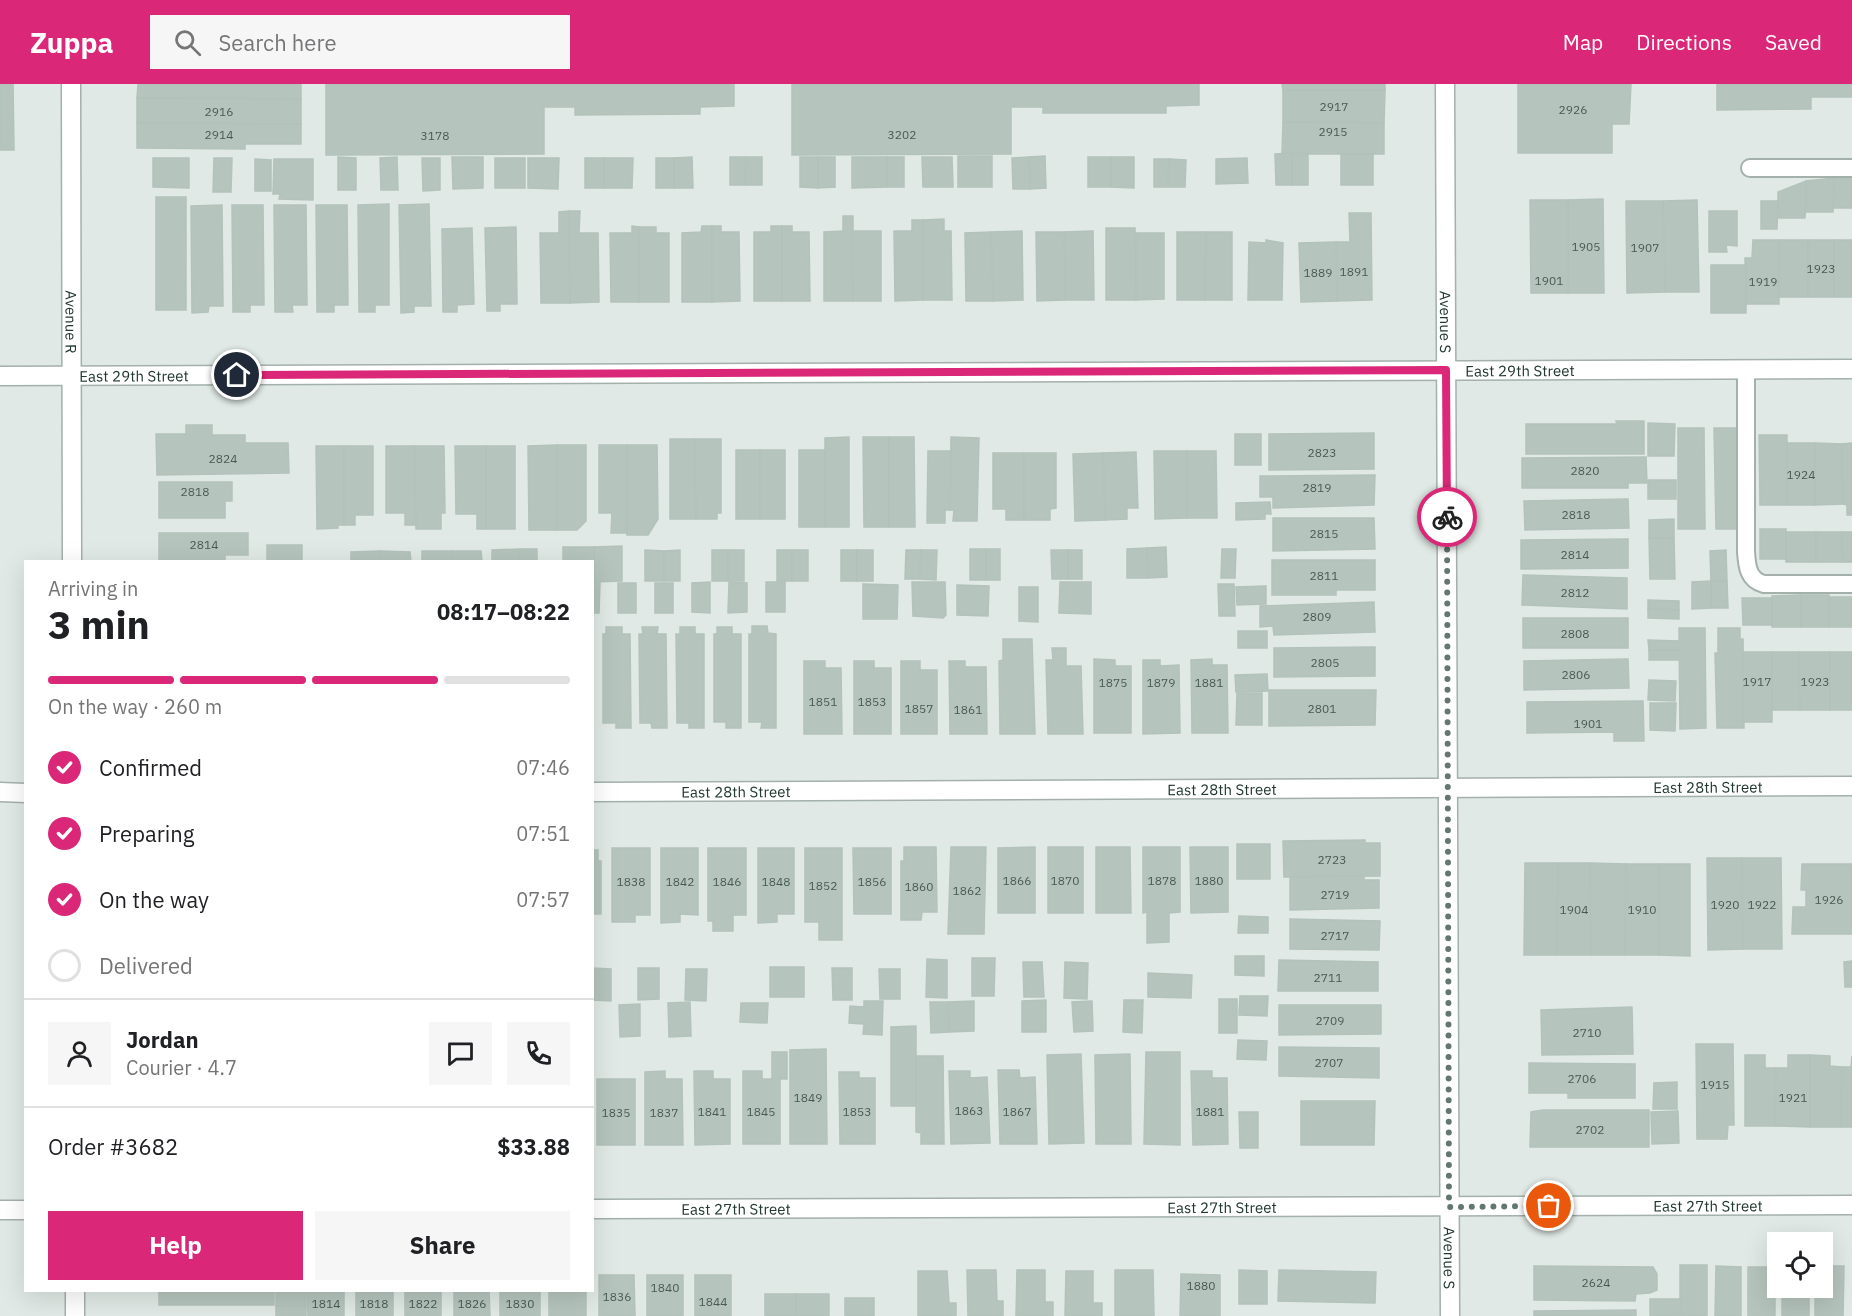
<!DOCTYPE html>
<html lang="en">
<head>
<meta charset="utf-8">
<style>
  :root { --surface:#fff; --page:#f6f6f6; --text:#202124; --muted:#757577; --line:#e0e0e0; --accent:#db2777 }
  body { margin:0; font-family:"IBM Plex Sans",sans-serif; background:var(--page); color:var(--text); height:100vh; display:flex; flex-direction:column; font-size:22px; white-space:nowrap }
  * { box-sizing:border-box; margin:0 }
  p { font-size:20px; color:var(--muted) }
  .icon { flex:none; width:33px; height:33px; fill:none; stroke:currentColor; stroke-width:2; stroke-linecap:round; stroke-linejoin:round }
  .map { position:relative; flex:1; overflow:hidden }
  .sheet { position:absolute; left:24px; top:476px; width:570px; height:732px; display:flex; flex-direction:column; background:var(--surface); border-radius:0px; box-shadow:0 6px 24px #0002 }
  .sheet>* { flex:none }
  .fabs { position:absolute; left:1767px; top:1148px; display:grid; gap:12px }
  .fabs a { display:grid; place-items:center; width:66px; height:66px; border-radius:0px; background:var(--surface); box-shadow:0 6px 24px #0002; font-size:30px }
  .pin { position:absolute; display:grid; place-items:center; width:51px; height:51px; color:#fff; margin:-26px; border:3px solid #fff; border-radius:50%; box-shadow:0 2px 6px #0007 }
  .courier { position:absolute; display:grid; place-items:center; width:60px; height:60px; margin:-30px; border:4px solid #db2777; border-radius:50%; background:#fff; color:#222; box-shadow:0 2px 8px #0007 }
  .overview em { font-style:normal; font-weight:700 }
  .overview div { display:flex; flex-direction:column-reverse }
  .overview { display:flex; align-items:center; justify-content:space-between; height:102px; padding:0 24px }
  h1 { font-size:39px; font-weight:700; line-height:45px }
  .bar { display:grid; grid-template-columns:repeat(4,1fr); gap:9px 6px; align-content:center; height:72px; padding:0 24px }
  .bar i { height:8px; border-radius:4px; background:var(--line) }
  .bar .current { background:var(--accent) }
  .bar p { grid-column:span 4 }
  .line { display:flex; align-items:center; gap:15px; padding:0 24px; border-top:2px solid var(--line) }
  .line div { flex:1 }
  .round { display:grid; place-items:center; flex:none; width:63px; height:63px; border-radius:0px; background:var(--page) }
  ol { padding:0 24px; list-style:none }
  li { display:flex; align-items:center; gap:18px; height:66px }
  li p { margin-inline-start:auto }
  li .icon { padding:6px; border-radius:50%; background:var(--accent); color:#fff; stroke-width:4 }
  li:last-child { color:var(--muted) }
  li i { width:33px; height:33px; border:3px solid var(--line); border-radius:50% }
  .cta { display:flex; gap:12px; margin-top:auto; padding:12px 24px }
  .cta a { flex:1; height:69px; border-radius:0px; background:var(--accent); color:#fff; font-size:24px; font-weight:700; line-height:69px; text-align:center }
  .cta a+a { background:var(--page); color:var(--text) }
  header { display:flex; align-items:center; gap:36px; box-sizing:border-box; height:84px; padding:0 30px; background:var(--accent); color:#fff }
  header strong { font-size:28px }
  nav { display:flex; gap:33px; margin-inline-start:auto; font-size:21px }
  .search { width:420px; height:54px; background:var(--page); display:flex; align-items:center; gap:15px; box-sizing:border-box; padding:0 21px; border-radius:0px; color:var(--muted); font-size:22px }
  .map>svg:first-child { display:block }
</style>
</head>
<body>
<header>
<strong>Zuppa</strong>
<div class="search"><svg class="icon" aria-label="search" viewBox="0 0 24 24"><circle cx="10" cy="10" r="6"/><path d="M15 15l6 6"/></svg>Search here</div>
<nav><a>Map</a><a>Directions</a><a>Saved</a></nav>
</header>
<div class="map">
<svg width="1852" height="1232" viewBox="0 0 1852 1232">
  <rect width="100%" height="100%" fill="#e0e9e5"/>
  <g fill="#b5c4bd" stroke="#b3c2bb" stroke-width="1.5">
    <polygon points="0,0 13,0 14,66 0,66"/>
    <polygon points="138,0 301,0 301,15 137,14"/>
    <polygon points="326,0 734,0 734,22 700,23 700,30 575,31 575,23 544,23 544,70 326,71"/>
    <polygon points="792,0 1199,0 1199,21 1166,22 1166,29 1043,29 1043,23 1011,23 1011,70 792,71"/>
    <polygon points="1282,0 1385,0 1385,6 1283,6"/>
    <polygon points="1518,0 1631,0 1629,40 1612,40 1612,69 1518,69"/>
    <polygon points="1717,0 1852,0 1852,13 1811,13 1811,25 1717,26"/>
    <polygon points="1283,6 1385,6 1384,39 1283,38"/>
    <polygon points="137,14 301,15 301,40 137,39"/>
    <polygon points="1283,38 1384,39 1384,70 1282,70"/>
    <polygon points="137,39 301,40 301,60 245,60 245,65 137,64"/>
    <polygon points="1292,69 1308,70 1308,101 1292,101"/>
    <polygon points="1292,69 1292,101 1276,101 1275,70"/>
    <rect x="1341" y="70" width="32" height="31"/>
    <rect x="958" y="72" width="34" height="31"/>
    <polygon points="1045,72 1046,104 1030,105 1029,73"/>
    <polygon points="338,73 356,74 356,106 338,106"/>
    <polygon points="397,73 398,106 381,106 380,74"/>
    <polygon points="452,73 483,73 483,104 453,105"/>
    <polygon points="692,73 693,104 674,104 674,74"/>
    <polygon points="730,73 746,73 745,101 730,101"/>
    <polygon points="746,73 762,73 762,101 745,101"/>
    <polygon points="800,73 818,73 818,104 800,103"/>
    <polygon points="818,73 835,73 835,103 818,104"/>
    <polygon points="852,73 887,73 887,103 852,104"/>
    <rect x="887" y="73" width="17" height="30"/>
    <polygon points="922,73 952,73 953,103 923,103"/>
    <polygon points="1029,73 1030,105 1013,105 1012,74"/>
    <rect x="1088" y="73" width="23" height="30"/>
    <polygon points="1111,73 1134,73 1134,104 1111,103"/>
    <polygon points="153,74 189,74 189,104 153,103"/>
    <polygon points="214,74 232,74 231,108 213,108"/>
    <polygon points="422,74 440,74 440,106 423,107"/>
    <rect x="495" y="74" width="30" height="30"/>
    <polygon points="528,74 559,74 558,105 528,104"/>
    <rect x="585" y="74" width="19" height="30"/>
    <polygon points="604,74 633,74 632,104 604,104"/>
    <rect x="656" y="74" width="18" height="30"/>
    <polygon points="1247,74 1248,99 1216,100 1216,75"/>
    <polygon points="255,75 271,76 271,107 255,107"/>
    <polygon points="274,75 313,75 313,116 279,115 280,110 273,110"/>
    <polygon points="1154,75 1169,75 1168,103 1154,103"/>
    <polygon points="1169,75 1186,76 1185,103 1168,103"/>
    <polygon points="1834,94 1852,94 1852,124 1833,124"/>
    <polygon points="1834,94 1833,128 1806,128 1806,97"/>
    <polygon points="1806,97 1805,134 1778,134 1778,108"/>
    <rect x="156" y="113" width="30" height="113"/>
    <polygon points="1603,115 1604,209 1568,209 1568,116"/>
    <polygon points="1530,116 1568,116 1568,209 1531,209"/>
    <polygon points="1697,116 1699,208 1665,208 1663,117"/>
    <polygon points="1626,117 1663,117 1665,208 1627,209"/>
    <polygon points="1761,117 1778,117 1777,145 1761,145"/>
    <polygon points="389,120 389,221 375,221 375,228 359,228 358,121"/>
    <polygon points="429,120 431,222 414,222 414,228 401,229 399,121"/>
    <polygon points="222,121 223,222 209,222 208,228 192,229 191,122"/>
    <polygon points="232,121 263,121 264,221 250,221 250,228 233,228"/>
    <polygon points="274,121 306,121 307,221 292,221 293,228 275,228"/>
    <polygon points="316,121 347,121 348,221 334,221 334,228 317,228"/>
    <polygon points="569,127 570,219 541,219 540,149 559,149 559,128"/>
    <polygon points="569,127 580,127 579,149 598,149 599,218 570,219"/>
    <polygon points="1709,127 1737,127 1737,162 1726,161 1727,168 1709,168"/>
    <polygon points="1349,129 1371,129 1372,216 1337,217 1336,158 1350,158"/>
    <polygon points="843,132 853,132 853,217 824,217 824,148 843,147"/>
    <polygon points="944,135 944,147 951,147 952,216 923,216 923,136"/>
    <polygon points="912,136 923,136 923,216 895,217 894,147 912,147"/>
    <polygon points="632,142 639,143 639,218 611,218 610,149 632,149"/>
    <polygon points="702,142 712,142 712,218 682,218 682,149 701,148"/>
    <polygon points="712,142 721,142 721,148 739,148 740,217 712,218"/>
    <polygon points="771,142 782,142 782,217 754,217 754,148 771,148"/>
    <polygon points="782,142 792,142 792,148 809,148 810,217 782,217"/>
    <polygon points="516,143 517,220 500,220 500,227 487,227 485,144"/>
    <polygon points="639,143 656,143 656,149 669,149 669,218 639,218"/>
    <polygon points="472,144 474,220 457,221 457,228 443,228 442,145"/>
    <polygon points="1106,144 1135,144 1136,216 1106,216"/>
    <polygon points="852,147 881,147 881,217 853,217"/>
    <polygon points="1022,147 1023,216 993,217 991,148"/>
    <polygon points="1093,147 1094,216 1065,216 1064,148"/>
    <polygon points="991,148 993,217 966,217 965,149"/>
    <polygon points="1036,148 1064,148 1065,216 1037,217"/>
    <polygon points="1177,148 1206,148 1205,216 1177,216"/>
    <polygon points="1206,148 1232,148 1232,216 1205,216"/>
    <polygon points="1136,149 1164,149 1164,215 1136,216"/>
    <polygon points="1266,156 1283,159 1282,216 1248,216 1249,158 1266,159"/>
    <polygon points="1753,156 1779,156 1779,220 1746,220 1745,174 1752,174"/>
    <rect x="1779" y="156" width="29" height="57"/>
    <rect x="1808" y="156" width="26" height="57"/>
    <rect x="1834" y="156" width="18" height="57"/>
    <polygon points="1336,158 1337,217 1301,218 1299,159"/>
    <rect x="1711" y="181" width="35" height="48"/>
    <polygon points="1616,337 1644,337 1644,370 1526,370 1526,340 1617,340"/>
    <polygon points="1648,339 1675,340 1674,372 1648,372"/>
    <polygon points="186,341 212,341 212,351 245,351 245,359 288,359 289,389 157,391 156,350 186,350"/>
    <polygon points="1678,344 1704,344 1705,445 1678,445"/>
    <polygon points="1714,344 1741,344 1742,445 1716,445"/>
    <polygon points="1374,349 1374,385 1269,386 1269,350"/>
    <rect x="1235" y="350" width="26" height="31"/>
    <polygon points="1759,351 1787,351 1787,421 1760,421"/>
    <polygon points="849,353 849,443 825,443 825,354"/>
    <polygon points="863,353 889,353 889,443 864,443"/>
    <polygon points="889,353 914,353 915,443 889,443"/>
    <polygon points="951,353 979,354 977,437 953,437 954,426 950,426"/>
    <polygon points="670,355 695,355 696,435 670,435"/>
    <polygon points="695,355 721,355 721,429 717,429 717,435 696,435"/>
    <rect x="1787" y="359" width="28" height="62"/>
    <polygon points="1815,359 1842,360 1843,420 1815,421"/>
    <polygon points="1852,359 1852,431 1847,431 1847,421 1843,420 1842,360"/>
    <polygon points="557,361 557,446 529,446 528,362"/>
    <polygon points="557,361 586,361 586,437 577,446 557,446"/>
    <polygon points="599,361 627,361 627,449 611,449 612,429 599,429"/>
    <polygon points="627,361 657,361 658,435 648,451 627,451"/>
    <polygon points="316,362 344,362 344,441 338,441 338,444 317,445"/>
    <polygon points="344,362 373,362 373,431 355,431 355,441 344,441"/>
    <polygon points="386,362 415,362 416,441 405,441 405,429 386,429"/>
    <polygon points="415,362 444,362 445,429 441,429 441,445 416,445"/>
    <polygon points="455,362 486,362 486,445 477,445 477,430 456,430"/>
    <rect x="486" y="362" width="29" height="83"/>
    <rect x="736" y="366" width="24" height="69"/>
    <rect x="760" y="366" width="25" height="69"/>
    <rect x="799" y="366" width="26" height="77"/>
    <polygon points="928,367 951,367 950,426 945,426 945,439 927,439"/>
    <polygon points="1154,367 1187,367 1187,434 1155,435"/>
    <polygon points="1187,367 1216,367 1217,434 1187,434"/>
    <polygon points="1136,368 1138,424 1127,424 1127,435 1105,436 1103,369"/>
    <polygon points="993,369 1024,369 1024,436 1006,436 1006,425 993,425"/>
    <polygon points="1024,369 1056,369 1056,424 1050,425 1050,436 1024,436"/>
    <polygon points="1103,369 1105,436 1075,437 1073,370"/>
    <polygon points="1646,373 1647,399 1628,399 1628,404 1522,404 1522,374"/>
    <polygon points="1375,391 1374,421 1273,424 1273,413 1260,413 1260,392"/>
    <rect x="1648" y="396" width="28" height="19"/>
    <polygon points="159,398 232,398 232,417 225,417 225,434 159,434"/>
    <polygon points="1628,415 1629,444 1525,446 1524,417"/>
    <polygon points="1270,418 1271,430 1265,430 1265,435 1236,436 1236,419"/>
    <polygon points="1273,434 1374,434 1375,465 1273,467"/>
    <polygon points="1674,435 1674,454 1649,454 1649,436"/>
    <rect x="1760" y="445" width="26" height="30"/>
    <rect x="1786" y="448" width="30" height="30"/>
    <polygon points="1816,448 1842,448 1843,478 1816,478"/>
    <polygon points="1842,448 1852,448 1852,478 1843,478"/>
    <polygon points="159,449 248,449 248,471 225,471 225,477 159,477"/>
    <polygon points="1649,454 1674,454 1675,495 1650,495"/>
    <polygon points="1628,455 1628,484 1521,485 1521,456"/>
    <rect x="267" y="461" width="35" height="16"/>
    <polygon points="622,462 622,497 594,498 594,463"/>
    <polygon points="563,463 594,463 594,498 592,477 563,477"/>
    <polygon points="1166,463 1167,493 1148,494 1147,464"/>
    <polygon points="1147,464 1148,494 1127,494 1127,465"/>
    <polygon points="520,465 537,465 537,477 519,477"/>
    <polygon points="520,465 519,477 492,477 492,466"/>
    <rect x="970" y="465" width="16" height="31"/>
    <rect x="986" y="465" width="14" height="31"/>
    <polygon points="1222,465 1236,465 1235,494 1221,494"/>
    <polygon points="645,466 664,467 664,497 645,497"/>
    <polygon points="680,466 680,497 664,497 664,467"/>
    <rect x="712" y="466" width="16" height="31"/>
    <rect x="728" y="466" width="16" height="31"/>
    <rect x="777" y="466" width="15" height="31"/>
    <rect x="792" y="466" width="16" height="31"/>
    <rect x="841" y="466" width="16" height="31"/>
    <rect x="857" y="466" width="16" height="31"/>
    <polygon points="906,466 921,466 920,495 905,495"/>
    <polygon points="921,466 937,466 936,496 920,495"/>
    <polygon points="1051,466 1068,466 1068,495 1052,495"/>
    <rect x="1068" y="466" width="14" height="29"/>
    <polygon points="1726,466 1727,497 1711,497 1710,467"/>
    <polygon points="380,467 410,468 411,477 380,477"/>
    <polygon points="380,467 380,477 351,477 351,468"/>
    <rect x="422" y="467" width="30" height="10"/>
    <polygon points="452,467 481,467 482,477 452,477"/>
    <polygon points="1272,476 1375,476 1375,506 1336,506 1336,511 1272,511"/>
    <polygon points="1523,491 1627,494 1627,525 1522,521"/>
    <polygon points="1711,497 1727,497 1728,524 1711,524"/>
    <polygon points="1711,497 1711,524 1692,525 1692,498"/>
    <polygon points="710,498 710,529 692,528 692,499"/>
    <polygon points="729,498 747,499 747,528 728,529"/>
    <rect x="766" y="498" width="19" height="30"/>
    <polygon points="912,498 945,498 946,531 943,534 913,532"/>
    <polygon points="1060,498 1091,498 1091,530 1059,529"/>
    <polygon points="592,499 600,499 599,529 592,529"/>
    <rect x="618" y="499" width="18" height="30"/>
    <rect x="655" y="499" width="18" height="30"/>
    <polygon points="863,500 898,501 897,535 863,535"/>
    <polygon points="1218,500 1234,500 1235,532 1219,532"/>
    <polygon points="957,501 989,502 988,532 957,531"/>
    <polygon points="1266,502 1266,520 1237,521 1236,503"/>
    <polygon points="1019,503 1038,503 1038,538 1019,537"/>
    <rect x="1801" y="511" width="28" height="32"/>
    <polygon points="1801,511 1801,543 1772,543 1772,512"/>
    <rect x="1829" y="513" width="23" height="30"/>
    <polygon points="1742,514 1772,514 1772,541 1743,541"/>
    <polygon points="1648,516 1679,517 1679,526 1648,525"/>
    <polygon points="1374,518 1375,548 1274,551 1273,542 1260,543 1260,522"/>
    <polygon points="1648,525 1679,526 1679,535 1648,534"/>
    <rect x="1523" y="534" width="105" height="30"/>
    <polygon points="752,542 767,542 768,549 776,550 776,644 761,644 762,638 749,638 749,550 752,550"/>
    <polygon points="606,543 622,543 622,550 630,550 631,644 616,644 616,639 603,639 603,550 606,550"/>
    <polygon points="642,543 658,543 657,550 666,550 667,644 652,644 651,639 640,639 639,550 643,550"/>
    <polygon points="680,543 695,543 695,550 704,550 704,644 689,644 689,639 677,639 676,550 680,550"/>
    <polygon points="717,543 732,543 732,550 741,550 741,644 726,644 726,638 714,638 714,550 717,550"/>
    <polygon points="1679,544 1705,544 1706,644 1680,645"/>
    <polygon points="1718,544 1740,544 1740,555 1743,555 1744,644 1717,644 1715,569 1718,569"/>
    <rect x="1238" y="547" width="29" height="17"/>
    <polygon points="1003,555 1032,555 1035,650 1000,650 999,577 1003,576"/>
    <polygon points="1648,556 1678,557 1678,566 1649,566"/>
    <polygon points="1375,563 1375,592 1274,593 1274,564"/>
    <polygon points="1052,564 1066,564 1066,582 1081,582 1083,650 1048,650 1046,576 1053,576"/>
    <rect x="1649" y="566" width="29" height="10"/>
    <rect x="1743" y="568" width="29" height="70"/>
    <polygon points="1772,568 1799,568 1800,626 1772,626"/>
    <polygon points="1799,568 1830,568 1830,626 1800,626"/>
    <rect x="1830" y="568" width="22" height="58"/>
    <polygon points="1094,575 1115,576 1115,582 1131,582 1131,649 1094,649"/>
    <polygon points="1212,575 1212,581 1227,581 1228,649 1192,649 1191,576"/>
    <polygon points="1628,575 1629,604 1524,606 1524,577"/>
    <polygon points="1143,576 1160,576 1160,582 1179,581 1180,649 1143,650"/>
    <polygon points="804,577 825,577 825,584 841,584 842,650 804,650"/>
    <polygon points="854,577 874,577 874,584 891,584 891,650 854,650"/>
    <polygon points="901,577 920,577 920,586 937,586 937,650 901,650"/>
    <polygon points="949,577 965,577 965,583 986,583 987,650 950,650"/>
    <polygon points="1267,590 1268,607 1236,608 1235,591"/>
    <polygon points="1649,596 1676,597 1675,617 1648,616"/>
    <polygon points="1269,606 1376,606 1375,641 1269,642"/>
    <polygon points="1237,609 1262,609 1262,641 1236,641"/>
    <polygon points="1643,617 1644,657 1614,657 1614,648 1527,649 1527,618"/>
    <polygon points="1650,619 1676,619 1675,647 1650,646"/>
    <polygon points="1365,756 1365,759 1380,759 1380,792 1284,793 1283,757"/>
    <rect x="1237" y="760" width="33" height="35"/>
    <polygon points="904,763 936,763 937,828 922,828 921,836 901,836 901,777 904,777"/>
    <polygon points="951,763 986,763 984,850 948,850"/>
    <polygon points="1035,763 1035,829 998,829 998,764"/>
    <rect x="1048" y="763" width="35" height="66"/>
    <polygon points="1096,763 1130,763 1131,829 1096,829"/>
    <polygon points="1143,763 1180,763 1180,828 1169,829 1169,858 1147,859 1147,828 1143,829"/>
    <polygon points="1190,763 1228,763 1228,828 1191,829"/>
    <polygon points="612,764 650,764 650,831 635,831 635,838 612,838"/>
    <polygon points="661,764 698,764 698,831 680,830 680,838 661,839"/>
    <polygon points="708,764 746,764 746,831 733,831 733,847 713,847 713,837 708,837"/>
    <polygon points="758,764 794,764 794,830 777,830 777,838 758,839"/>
    <polygon points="805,764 842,764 842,856 819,856 819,838 805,838"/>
    <polygon points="853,764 891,764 891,830 854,830"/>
    <polygon points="592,766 598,766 598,777 601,777 601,830 592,830"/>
    <polygon points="1707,774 1742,774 1743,865 1708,866"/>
    <polygon points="1742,774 1781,774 1782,865 1743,865"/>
    <polygon points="1525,779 1558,779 1557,871 1524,871"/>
    <polygon points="1558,779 1590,779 1591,871 1557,871"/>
    <polygon points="1590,779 1626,780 1625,871 1591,871"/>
    <polygon points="1626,780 1659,780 1659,871 1625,871"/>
    <polygon points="1659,780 1690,780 1690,872 1659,871"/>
    <polygon points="1802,780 1852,780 1852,850 1792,850 1793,823 1806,823 1806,806 1801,806"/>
    <polygon points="1364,792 1364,796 1379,796 1379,824 1290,826 1290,793"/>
    <polygon points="1239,832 1268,833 1268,849 1238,849"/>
    <polygon points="1290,835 1380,837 1379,866 1290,865"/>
    <polygon points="1235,872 1264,872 1264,892 1235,891"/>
    <polygon points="972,874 995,874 994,912 972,912"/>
    <polygon points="927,875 947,876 947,914 926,913"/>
    <polygon points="1279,876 1378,878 1378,907 1278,907"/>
    <polygon points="1852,877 1852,903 1845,903 1844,878"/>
    <polygon points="1023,878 1042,878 1044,913 1024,913"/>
    <polygon points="1065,878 1088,879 1087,915 1064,914"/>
    <rect x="770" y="883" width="34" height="30"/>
    <polygon points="592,884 611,885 611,917 592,916"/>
    <polygon points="638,884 659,884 659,915 638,916"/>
    <polygon points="832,884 852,884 852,916 833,916"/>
    <polygon points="686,885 707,885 706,917 685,916"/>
    <polygon points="879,885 900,885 900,915 880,915"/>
    <polygon points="1148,889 1192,891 1191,914 1148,913"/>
    <polygon points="1240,912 1268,912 1267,932 1239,931"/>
    <rect x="1219" y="915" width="18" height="34"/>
    <polygon points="1046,916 1046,948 1022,948 1022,917"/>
    <polygon points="1124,916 1143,916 1142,949 1123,948"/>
    <polygon points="864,917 883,917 882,951 863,950 864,940 849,939 850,922 864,923"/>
    <polygon points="974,917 974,947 949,948 948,918"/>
    <polygon points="1092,917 1093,947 1074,948 1072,918"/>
    <polygon points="690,918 691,952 669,953 668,919"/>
    <polygon points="930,918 948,918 949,948 931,949"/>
    <polygon points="741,919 768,919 767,939 740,938"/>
    <polygon points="640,920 640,952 620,953 619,921"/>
    <polygon points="1279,921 1381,921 1381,950 1279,951"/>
    <polygon points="1632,923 1633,970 1542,971 1541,926"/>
    <polygon points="916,942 916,1022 891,1022 891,943"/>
    <polygon points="1238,956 1267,957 1266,976 1237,975"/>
    <polygon points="1696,960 1733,960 1734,1041 1728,1041 1727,1055 1697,1055"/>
    <polygon points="1279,963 1379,964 1379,994 1279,992"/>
    <polygon points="826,965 827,1060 790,1060 790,966"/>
    <polygon points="772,968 787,968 787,995 780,995 780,1060 743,1060 743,987 762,987 762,995 772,995"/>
    <polygon points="1146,968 1180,968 1180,1061 1144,1060"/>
    <polygon points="1081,970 1084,1059 1049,1060 1047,971"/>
    <polygon points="1130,970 1131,1060 1096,1060 1095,971"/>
    <polygon points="1745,971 1765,971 1765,984 1776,984 1775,1042 1745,1042"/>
    <polygon points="1788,971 1810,971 1810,1043 1775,1042 1776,984 1788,984"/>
    <polygon points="1810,971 1830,972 1830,982 1842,983 1841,1043 1810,1043"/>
    <polygon points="916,972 943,972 944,1060 921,1060 921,1049 916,1048"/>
    <polygon points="1852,972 1852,1043 1841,1043 1842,983 1851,983"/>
    <polygon points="1529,979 1635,980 1635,1014 1568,1014 1568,1009 1529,1009"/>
    <polygon points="998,986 1019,986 1020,994 1035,993 1037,1060 1000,1060"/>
    <polygon points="665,987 665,995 682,995 683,1061 645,1061 645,988"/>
    <polygon points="694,987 713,987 713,995 730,995 730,1060 695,1061"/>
    <polygon points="949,987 970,987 970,994 987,993 990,1059 951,1060"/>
    <polygon points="1191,987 1212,987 1212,994 1227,994 1228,1060 1193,1061"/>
    <polygon points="839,988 859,988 859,994 875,994 875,1060 840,1060"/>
    <rect x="597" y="995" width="38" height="66"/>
    <polygon points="1677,998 1677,1025 1653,1025 1654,999"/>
    <polygon points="1301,1017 1375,1017 1374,1061 1301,1061"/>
    <polygon points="1543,1026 1649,1026 1649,1063 1530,1063 1531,1028"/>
    <polygon points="1678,1027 1679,1059 1652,1060 1651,1028"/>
    <polygon points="1239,1028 1258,1028 1258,1064 1240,1064"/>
    <rect x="1680" y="1181" width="27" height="51"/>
    <polygon points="1534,1182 1653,1183 1657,1190 1657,1206 1650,1209 1636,1210 1635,1217 1534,1216"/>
    <polygon points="1716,1182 1741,1183 1741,1232 1715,1232"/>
    <polygon points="1822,1182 1844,1182 1843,1232 1815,1232 1815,1203 1822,1203"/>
    <rect x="1748" y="1183" width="27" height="49"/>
    <polygon points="967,1186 996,1186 997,1217 1003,1217 1003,1232 968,1232"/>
    <polygon points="1017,1186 1045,1186 1045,1218 1053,1218 1053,1232 1016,1232"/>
    <polygon points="1115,1186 1153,1186 1154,1232 1115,1232"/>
    <polygon points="1239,1186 1267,1187 1267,1220 1239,1220"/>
    <polygon points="1279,1186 1376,1188 1375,1219 1278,1217"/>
    <polygon points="918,1187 947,1187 949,1219 956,1219 956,1232 918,1232"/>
    <polygon points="1066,1187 1093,1187 1093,1219 1102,1219 1102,1232 1065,1232"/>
    <polygon points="1181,1190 1220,1191 1220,1232 1180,1232"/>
    <polygon points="599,1191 634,1191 635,1232 599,1232"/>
    <rect x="647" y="1191" width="36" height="41"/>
    <rect x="695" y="1191" width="36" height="41"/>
    <rect x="1782" y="1203" width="27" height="29"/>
    <rect x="159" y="1206" width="115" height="15"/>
    <rect x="276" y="1206" width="30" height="16"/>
    <polygon points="307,1206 344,1206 344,1232 308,1232"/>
    <rect x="356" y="1206" width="37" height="26"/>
    <rect x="405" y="1206" width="36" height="26"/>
    <polygon points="454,1206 489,1206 490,1232 454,1232"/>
    <rect x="500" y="1206" width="40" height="26"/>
    <rect x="549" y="1206" width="37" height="26"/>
    <rect x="765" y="1210" width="31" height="22"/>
    <rect x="796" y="1210" width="33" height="22"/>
    <rect x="845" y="1214" width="29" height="18"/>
    <polygon points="1650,1215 1681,1215 1680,1232 1650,1232"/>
    <rect x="276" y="1222" width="30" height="10"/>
    <polygon points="1636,1226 1636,1232 1534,1232 1534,1227"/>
  </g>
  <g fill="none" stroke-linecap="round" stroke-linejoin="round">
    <g stroke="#a3b0ab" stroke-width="20">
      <g id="service">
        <polyline points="1750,84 1852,84"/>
        <path d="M 1746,286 L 1746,468 C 1747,482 1748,496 1764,500 L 1852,500"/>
      </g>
    </g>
    <g stroke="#a3b0ab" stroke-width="21">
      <g id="minor">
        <path id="s1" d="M 71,0 L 72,477"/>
        <path id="s2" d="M 1445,0 L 1450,1232"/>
        <path id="s3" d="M 0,292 L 1852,285"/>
        <polyline points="0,708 26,709"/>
        <path id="s4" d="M 592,708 L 1852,702"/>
        <path id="s5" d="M 592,1125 L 1852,1121"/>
        <polyline points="0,1126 26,1126"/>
        <polyline points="75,1206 75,1232"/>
      </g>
    </g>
    <use href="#service" stroke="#fff" stroke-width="16"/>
    <use href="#minor" stroke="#fff" stroke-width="18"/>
  </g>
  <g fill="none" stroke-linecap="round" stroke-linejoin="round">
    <polyline stroke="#647670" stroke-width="6" stroke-dasharray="0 10.8" points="1447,433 1449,1123 1549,1122"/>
    <polyline stroke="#db2777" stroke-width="8" points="237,291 1446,286 1447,433"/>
  </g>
  <g text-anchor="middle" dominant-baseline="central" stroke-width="4.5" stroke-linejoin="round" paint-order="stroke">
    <g font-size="12" fill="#475b54">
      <text x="1334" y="22">2917</text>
      <text x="1573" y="25">2926</text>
      <text x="219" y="27">2916</text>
      <text x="1333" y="47">2915</text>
      <text x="219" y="50">2914</text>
      <text x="902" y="50">3202</text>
      <text x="435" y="51">3178</text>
      <text x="1586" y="162">1905</text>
      <text x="1645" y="163">1907</text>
      <text x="1821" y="184">1923</text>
      <text x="1354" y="187">1891</text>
      <text x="1318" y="188">1889</text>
      <text x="1549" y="196">1901</text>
      <text x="1763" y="197">1919</text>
      <text x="1322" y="368">2823</text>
      <text x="223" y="374">2824</text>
      <text x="1585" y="386">2820</text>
      <text x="1801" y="390">1924</text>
      <text x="1317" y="403">2819</text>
      <text x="195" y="407">2818</text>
      <text x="1576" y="430">2818</text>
      <text x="1324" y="449">2815</text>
      <text x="204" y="460">2814</text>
      <text x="1575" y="470">2814</text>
      <text x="1324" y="491">2811</text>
      <text x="1575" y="508">2812</text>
      <text x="1317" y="532">2809</text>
      <text x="1575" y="549">2808</text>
      <text x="1325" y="578">2805</text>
      <text x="1576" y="590">2806</text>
      <text x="1757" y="597">1917</text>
      <text x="1815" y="597">1923</text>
      <text x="1113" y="598">1875</text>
      <text x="1161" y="598">1879</text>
      <text x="1209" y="598">1881</text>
      <text x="823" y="617">1851</text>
      <text x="872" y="617">1853</text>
      <text x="919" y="624">1857</text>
      <text x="1322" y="624">2801</text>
      <text x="968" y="625">1861</text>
      <text x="1588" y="639">1901</text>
      <text x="1332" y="775">2723</text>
      <text x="1017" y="796">1866</text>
      <text x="1065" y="796">1870</text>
      <text x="1162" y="796">1878</text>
      <text x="1209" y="796">1880</text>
      <text x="631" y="797">1838</text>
      <text x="680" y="797">1842</text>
      <text x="727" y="797">1846</text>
      <text x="776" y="797">1848</text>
      <text x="872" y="797">1856</text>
      <text x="823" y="801">1852</text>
      <text x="919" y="802">1860</text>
      <text x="967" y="806">1862</text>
      <text x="1335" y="810">2719</text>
      <text x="1829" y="815">1926</text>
      <text x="1725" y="820">1920</text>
      <text x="1762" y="820">1922</text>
      <text x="1574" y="825">1904</text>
      <text x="1642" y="825">1910</text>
      <text x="1335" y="851">2717</text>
      <text x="1328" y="893">2711</text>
      <text x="1330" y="936">2709</text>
      <text x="1587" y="948">2710</text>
      <text x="1329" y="978">2707</text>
      <text x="1582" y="994">2706</text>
      <text x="1715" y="1000">1915</text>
      <text x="808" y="1013">1849</text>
      <text x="1793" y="1013">1921</text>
      <text x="969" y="1026">1863</text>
      <text x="712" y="1027">1841</text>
      <text x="761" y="1027">1845</text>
      <text x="857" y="1027">1853</text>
      <text x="1017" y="1027">1867</text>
      <text x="1210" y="1027">1881</text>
      <text x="616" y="1028">1835</text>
      <text x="664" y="1028">1837</text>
      <text x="1590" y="1045">2702</text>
      <text x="1596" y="1198">2624</text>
      <text x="1201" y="1201">1880</text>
      <text x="665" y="1203">1840</text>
      <text x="617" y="1212">1836</text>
      <text x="713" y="1217">1844</text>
      <text x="326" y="1219">1814</text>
      <text x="374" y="1219">1818</text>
      <text x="423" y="1219">1822</text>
      <text x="472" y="1219">1826</text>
      <text x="520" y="1219">1830</text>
    </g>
    <g font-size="15" fill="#223831" stroke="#f0f6f3">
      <text stroke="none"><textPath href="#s2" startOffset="238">Avenue S</textPath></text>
      <text stroke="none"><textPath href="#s1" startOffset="238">Avenue R</textPath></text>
      <text stroke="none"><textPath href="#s3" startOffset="1520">East 29th Street</textPath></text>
      <text stroke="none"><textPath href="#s3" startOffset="134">East 29th Street</textPath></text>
      <text stroke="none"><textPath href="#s4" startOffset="1116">East 28th Street</textPath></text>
      <text stroke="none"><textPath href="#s4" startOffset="630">East 28th Street</textPath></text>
      <text stroke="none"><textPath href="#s4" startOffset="144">East 28th Street</textPath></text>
      <text stroke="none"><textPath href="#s5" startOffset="1116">East 27th Street</textPath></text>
      <text stroke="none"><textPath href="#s5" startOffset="630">East 27th Street</textPath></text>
      <text stroke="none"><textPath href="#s5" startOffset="144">East 27th Street</textPath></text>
      <text stroke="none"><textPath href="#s2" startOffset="1174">Avenue S</textPath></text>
    </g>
  </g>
</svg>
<div class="fabs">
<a><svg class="icon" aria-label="locate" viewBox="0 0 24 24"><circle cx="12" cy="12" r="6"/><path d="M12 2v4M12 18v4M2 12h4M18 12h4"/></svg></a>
</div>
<div class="pin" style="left:1549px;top:1122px;background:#ea580c"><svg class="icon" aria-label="bag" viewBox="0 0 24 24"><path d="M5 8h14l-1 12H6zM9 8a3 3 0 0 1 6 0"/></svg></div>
<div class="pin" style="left:237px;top:291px;background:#1f2937"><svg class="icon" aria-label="home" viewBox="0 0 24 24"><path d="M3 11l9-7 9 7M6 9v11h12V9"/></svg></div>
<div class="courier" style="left:1447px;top:433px"><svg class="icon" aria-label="bike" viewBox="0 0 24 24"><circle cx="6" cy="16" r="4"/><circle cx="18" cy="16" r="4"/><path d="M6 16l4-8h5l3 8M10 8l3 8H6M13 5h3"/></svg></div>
<section class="sheet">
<div class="overview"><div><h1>3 min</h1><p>Arriving in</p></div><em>08:17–08:22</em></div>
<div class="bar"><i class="current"></i><i class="current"></i><i class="current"></i><i></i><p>On the way · 260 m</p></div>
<ol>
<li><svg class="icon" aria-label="check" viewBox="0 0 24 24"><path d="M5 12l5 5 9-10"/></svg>Confirmed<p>07:46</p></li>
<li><svg class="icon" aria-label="check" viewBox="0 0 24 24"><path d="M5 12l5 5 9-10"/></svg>Preparing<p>07:51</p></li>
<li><svg class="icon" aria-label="check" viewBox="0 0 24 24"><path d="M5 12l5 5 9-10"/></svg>On the way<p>07:57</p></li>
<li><i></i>Delivered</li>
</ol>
<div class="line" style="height:108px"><a class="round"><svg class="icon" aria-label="person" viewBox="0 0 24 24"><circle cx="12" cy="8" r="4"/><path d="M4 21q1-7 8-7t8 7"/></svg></a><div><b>Jordan</b><p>Courier · 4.7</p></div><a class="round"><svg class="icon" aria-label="chat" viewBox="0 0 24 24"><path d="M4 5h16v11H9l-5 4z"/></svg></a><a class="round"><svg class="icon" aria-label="phone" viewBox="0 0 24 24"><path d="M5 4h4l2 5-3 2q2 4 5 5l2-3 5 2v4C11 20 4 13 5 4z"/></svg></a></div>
<div class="line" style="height:78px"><div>Order #3682</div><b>$33.88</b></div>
<div class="cta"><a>Help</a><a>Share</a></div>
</section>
</div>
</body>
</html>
